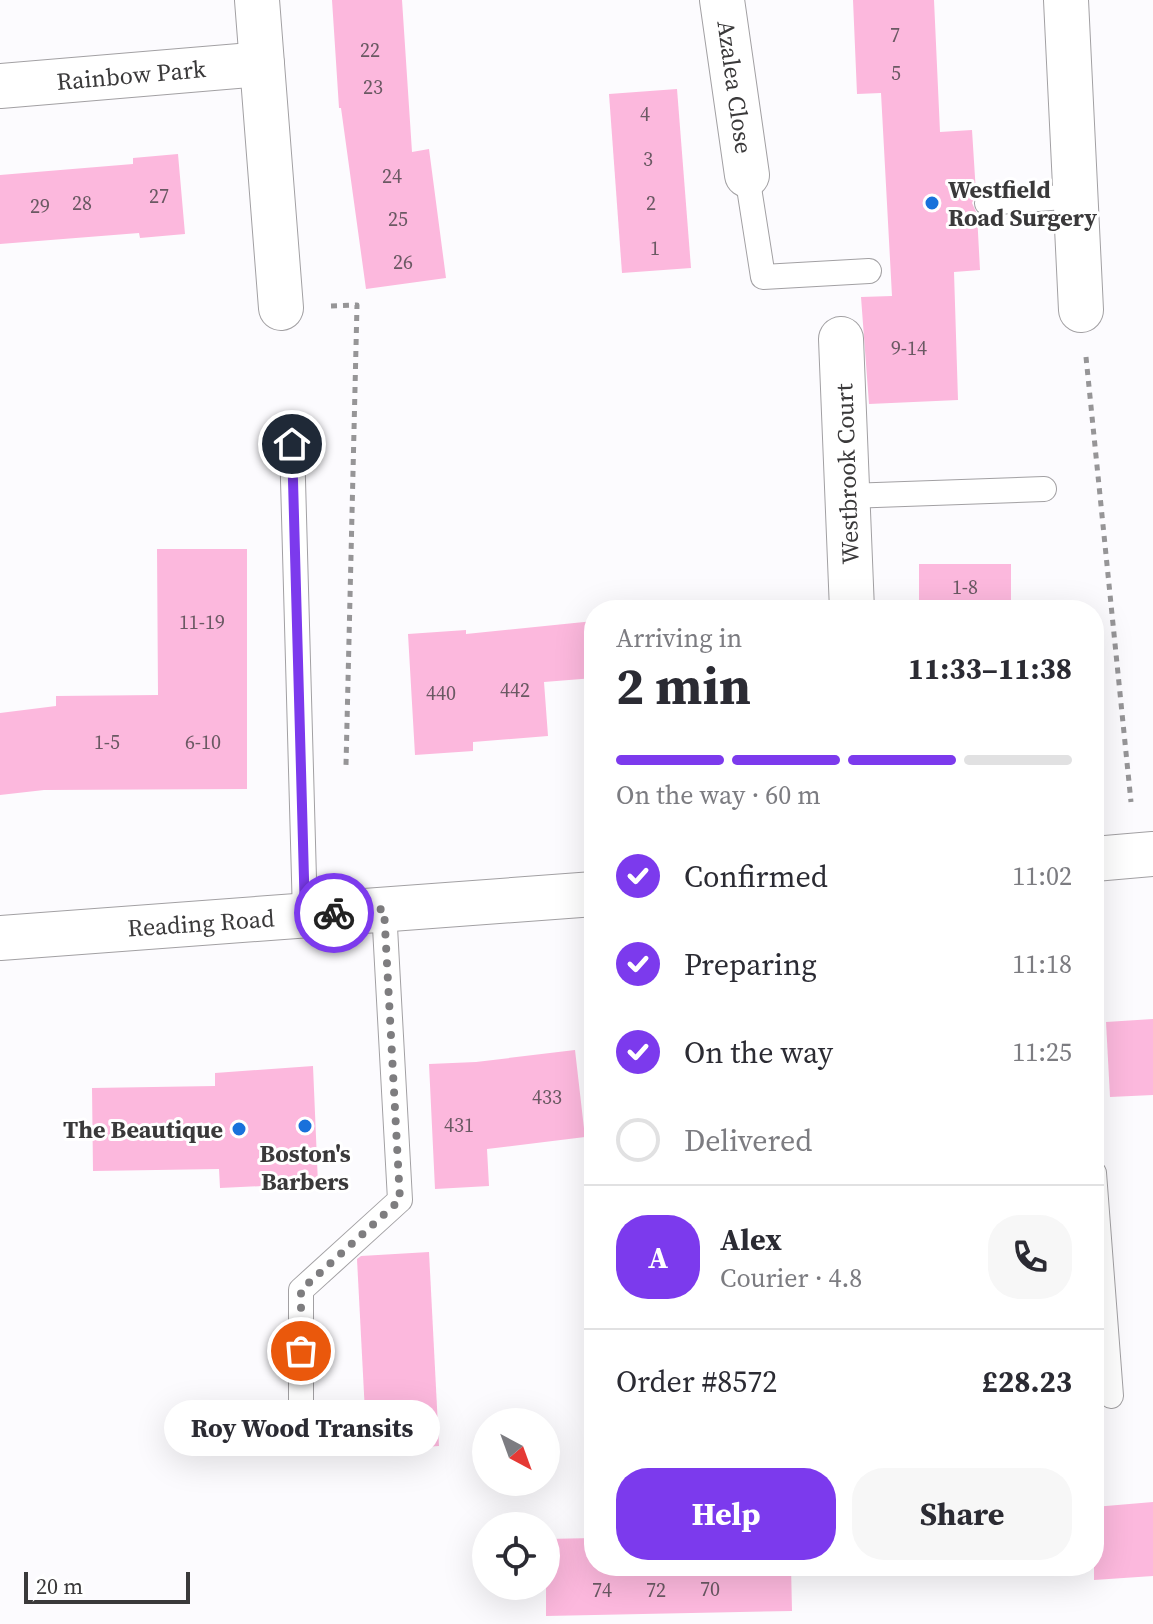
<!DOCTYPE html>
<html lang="en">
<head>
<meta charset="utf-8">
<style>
  :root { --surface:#fff; --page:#f7f7f7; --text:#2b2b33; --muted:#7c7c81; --line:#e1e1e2; --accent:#7c3aed }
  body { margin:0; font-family:"Source Serif 4",serif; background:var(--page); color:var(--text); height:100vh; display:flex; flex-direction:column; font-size:30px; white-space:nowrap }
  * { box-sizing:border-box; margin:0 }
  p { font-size:26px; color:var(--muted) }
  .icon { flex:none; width:44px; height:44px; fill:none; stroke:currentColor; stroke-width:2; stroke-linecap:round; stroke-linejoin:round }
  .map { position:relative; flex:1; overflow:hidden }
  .side { position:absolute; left:584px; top:600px; width:520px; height:976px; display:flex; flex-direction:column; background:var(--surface); border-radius:32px; box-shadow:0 8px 32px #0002 }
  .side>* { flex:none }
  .needle { width:52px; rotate:139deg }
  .buttons { position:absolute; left:472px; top:1408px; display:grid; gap:16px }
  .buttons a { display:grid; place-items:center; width:88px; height:88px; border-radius:50%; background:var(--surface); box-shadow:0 8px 32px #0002; font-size:40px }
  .scale { position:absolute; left:24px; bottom:20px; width:166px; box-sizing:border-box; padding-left:8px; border:4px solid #3a393a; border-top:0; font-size:22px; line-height:28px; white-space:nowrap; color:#3a393a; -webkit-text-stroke:6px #fff; paint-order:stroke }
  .pin { position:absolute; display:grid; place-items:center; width:68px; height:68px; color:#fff; margin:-34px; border:4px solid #fff; border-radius:50%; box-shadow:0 2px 8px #0007 }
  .courier { position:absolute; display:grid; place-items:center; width:80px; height:80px; margin:-40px; border:6px solid #7c3aed; border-radius:50%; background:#fff; color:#222; box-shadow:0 2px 10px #0007 }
  .bubble { position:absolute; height:56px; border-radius:28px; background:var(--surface); box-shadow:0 8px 32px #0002; font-size:26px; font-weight:700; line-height:56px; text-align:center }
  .headline em { font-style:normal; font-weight:700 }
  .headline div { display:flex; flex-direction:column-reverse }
  .headline { display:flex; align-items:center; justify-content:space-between; height:136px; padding:0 32px }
  h1 { font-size:52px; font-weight:700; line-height:60px }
  .bar { display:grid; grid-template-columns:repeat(4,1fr); gap:12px 8px; align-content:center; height:96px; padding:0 32px }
  .bar i { height:10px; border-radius:6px; background:var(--line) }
  .bar .current { background:var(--accent) }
  .bar p { grid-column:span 4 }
  .line { display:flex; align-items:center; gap:20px; padding:0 32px; border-top:2px solid var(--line) }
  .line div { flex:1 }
  .round { display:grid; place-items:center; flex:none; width:84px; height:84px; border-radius:32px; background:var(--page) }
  ol { padding:0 32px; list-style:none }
  li { display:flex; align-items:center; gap:24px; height:88px }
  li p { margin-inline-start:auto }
  li .icon { padding:8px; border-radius:50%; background:var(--accent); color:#fff; stroke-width:4 }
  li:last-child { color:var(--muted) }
  li i { width:44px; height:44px; border:4px solid var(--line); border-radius:50% }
  .primary-button { display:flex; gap:16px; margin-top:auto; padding:16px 32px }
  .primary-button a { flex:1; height:92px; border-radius:32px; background:var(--accent); color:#fff; font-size:32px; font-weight:700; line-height:92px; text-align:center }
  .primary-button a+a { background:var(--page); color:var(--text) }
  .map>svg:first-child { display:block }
</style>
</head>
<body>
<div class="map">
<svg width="1153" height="1624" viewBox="0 0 1153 1624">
  <rect width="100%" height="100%" fill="#fcfbfe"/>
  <g fill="#fcb8dd">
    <polygon points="332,0 402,0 412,152 429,149 446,278 366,289 341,108 339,108"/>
    <polygon points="853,0 934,0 940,132 972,130 976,193 972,203 977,214 980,270 954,272 958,400 869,404 861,297 892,296 881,93 857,94"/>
    <polygon points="677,89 691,268 622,273 609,94"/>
    <polygon points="178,154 185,234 140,238 139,233 0,244 0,175 133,164 133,158"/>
    <polygon points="157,549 247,549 247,789 44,790 0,795 0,713 56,706 56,696 158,695"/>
    <rect x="919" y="564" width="92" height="46"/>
    <polygon points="594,621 594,678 544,682 548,736 473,742 473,751 415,755 408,634 466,630 466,634"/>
    <polygon points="1153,1019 1153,1095 1110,1097 1106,1022"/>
    <polygon points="575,1050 585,1137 487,1149 489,1186 435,1189 429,1064 476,1062"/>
    <polygon points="313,1066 318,1184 263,1184 263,1186 220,1188 219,1169 93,1171 92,1088 215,1086 215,1073"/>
    <polygon points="429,1252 439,1446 367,1451 357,1259 361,1256"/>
    <polygon points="1153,1502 1153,1576 1094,1580 1094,1507"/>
    <polygon points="594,1538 594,1566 791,1566 792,1611 546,1616 546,1539"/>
  </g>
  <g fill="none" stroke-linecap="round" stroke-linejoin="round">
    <g stroke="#a2a0a3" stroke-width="26">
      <g id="lane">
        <polyline points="747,175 763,277 869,271"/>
        <polyline points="987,203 1076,196"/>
        <polyline points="292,444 305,915"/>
        <polyline points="848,496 1044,489"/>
        <polyline points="1094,1173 1111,1396"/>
        <polyline points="301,1411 301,1290 400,1200 384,909"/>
      </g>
    </g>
    <g stroke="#a2a0a3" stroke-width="46">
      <g id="street">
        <polyline points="257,0 281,308"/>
        <polyline points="722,0 747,175"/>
        <polyline points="1066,0 1081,310"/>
        <polyline points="0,86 262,64"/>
        <polyline points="841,339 852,610"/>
      </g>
    </g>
    <g stroke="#a2a0a3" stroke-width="46">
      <g id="primary">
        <polyline points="1094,859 1153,854"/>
        <polyline points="0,938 594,894"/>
      </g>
    </g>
    <g stroke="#969597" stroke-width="5" stroke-dasharray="6 6" stroke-linecap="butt">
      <polyline points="331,306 357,305 346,765"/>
      <polyline points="1086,357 1131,802"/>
    </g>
    <use href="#lane" stroke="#fff" stroke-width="24"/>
    <use href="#street" stroke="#fff" stroke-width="44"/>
    <use href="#primary" stroke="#fff" stroke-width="44"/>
  </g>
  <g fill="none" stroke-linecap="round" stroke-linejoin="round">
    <polyline stroke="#7e7d7f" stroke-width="8" stroke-dasharray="0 14.4" points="301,1351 301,1290 400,1200 384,909 334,913"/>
    <polyline stroke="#7c3aed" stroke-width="10" points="292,444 305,915 334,913"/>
  </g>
  <g fill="#1971db" stroke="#fff" stroke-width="3">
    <circle cx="932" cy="203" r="8"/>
    <circle cx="305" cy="1126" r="8"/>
    <circle cx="239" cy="1129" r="8"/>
  </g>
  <g text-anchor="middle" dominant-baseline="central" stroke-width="6" stroke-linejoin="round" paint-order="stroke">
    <g font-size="20" fill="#6a5963">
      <text x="895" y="35">7</text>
      <text x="370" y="50">22</text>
      <text x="896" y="73">5</text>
      <text x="373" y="87">23</text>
      <text x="645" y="114">4</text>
      <text x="648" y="159">3</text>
      <text x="392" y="176">24</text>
      <text x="159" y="196">27</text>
      <text x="82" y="203">28</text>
      <text x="651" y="203">2</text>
      <text x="40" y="206">29</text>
      <text x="398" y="219">25</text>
      <text x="655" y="248">1</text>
      <text x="403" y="262">26</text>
      <text x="909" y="348">9-14</text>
      <text x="965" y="587">1-8</text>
      <text x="202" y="622">11-19</text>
      <text x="515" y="690">442</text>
      <text x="441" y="693">440</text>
      <text x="107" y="742">1-5</text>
      <text x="203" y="742">6-10</text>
      <text x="547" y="1097">433</text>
      <text x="459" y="1125">431</text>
      <text x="710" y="1589">70</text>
      <text x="602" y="1590">74</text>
      <text x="656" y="1590">72</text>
    </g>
    <g font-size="24" fill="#3a393a" stroke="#fff">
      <text transform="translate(131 75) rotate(-5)">Rainbow Park</text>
      <text transform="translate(735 87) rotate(82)">Azalea Close</text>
      <text transform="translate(847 474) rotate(-92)">Westbrook Court</text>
      <text transform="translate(201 923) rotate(-4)">Reading Road</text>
    </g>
    <g font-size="24" font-weight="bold" fill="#3a393a" stroke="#fff" text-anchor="start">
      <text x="948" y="189">Westfield<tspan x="948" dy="28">Road Surgery</tspan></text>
      <text x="223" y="1129" text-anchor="end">The Beautique</text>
      <text x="305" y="1153" text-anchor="middle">Boston's<tspan x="305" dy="28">Barbers</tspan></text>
    </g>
  </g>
</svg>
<div class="buttons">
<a><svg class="needle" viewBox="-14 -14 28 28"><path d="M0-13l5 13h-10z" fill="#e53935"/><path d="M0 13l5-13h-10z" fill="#7c7c81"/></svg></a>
<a><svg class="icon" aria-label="locate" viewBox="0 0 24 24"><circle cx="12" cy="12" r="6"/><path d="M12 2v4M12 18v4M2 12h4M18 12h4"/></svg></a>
</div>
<div class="scale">20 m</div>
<div class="pin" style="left:301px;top:1351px;background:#ea580c"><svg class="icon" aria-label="bag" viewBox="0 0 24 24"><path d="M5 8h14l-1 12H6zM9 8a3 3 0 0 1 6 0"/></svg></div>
<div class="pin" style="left:292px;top:444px;background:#1f2937"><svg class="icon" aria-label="home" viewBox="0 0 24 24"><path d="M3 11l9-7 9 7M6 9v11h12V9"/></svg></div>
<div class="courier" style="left:334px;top:913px"><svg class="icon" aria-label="bike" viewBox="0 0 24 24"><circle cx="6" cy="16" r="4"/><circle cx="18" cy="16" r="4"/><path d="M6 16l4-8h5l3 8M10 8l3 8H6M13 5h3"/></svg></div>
<div class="bubble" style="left:164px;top:1400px;width:276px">Roy Wood Transits</div>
<section class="side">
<div class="headline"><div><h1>2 min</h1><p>Arriving in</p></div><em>11:33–11:38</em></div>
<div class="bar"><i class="current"></i><i class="current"></i><i class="current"></i><i></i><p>On the way · 60 m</p></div>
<ol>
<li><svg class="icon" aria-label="check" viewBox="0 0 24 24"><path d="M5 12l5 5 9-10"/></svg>Confirmed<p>11:02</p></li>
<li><svg class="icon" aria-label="check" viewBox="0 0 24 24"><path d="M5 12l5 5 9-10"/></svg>Preparing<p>11:18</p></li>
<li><svg class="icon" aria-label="check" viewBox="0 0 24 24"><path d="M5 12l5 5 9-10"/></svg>On the way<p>11:25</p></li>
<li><i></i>Delivered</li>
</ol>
<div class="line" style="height:144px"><b class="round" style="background:var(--accent);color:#fff">A</b><div><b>Alex</b><p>Courier · 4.8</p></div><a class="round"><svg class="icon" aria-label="phone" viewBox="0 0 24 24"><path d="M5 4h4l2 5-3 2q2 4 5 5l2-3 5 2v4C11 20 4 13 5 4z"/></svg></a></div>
<div class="line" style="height:104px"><div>Order #8572</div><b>£28.23</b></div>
<div class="primary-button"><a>Help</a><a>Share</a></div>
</section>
</div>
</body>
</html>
